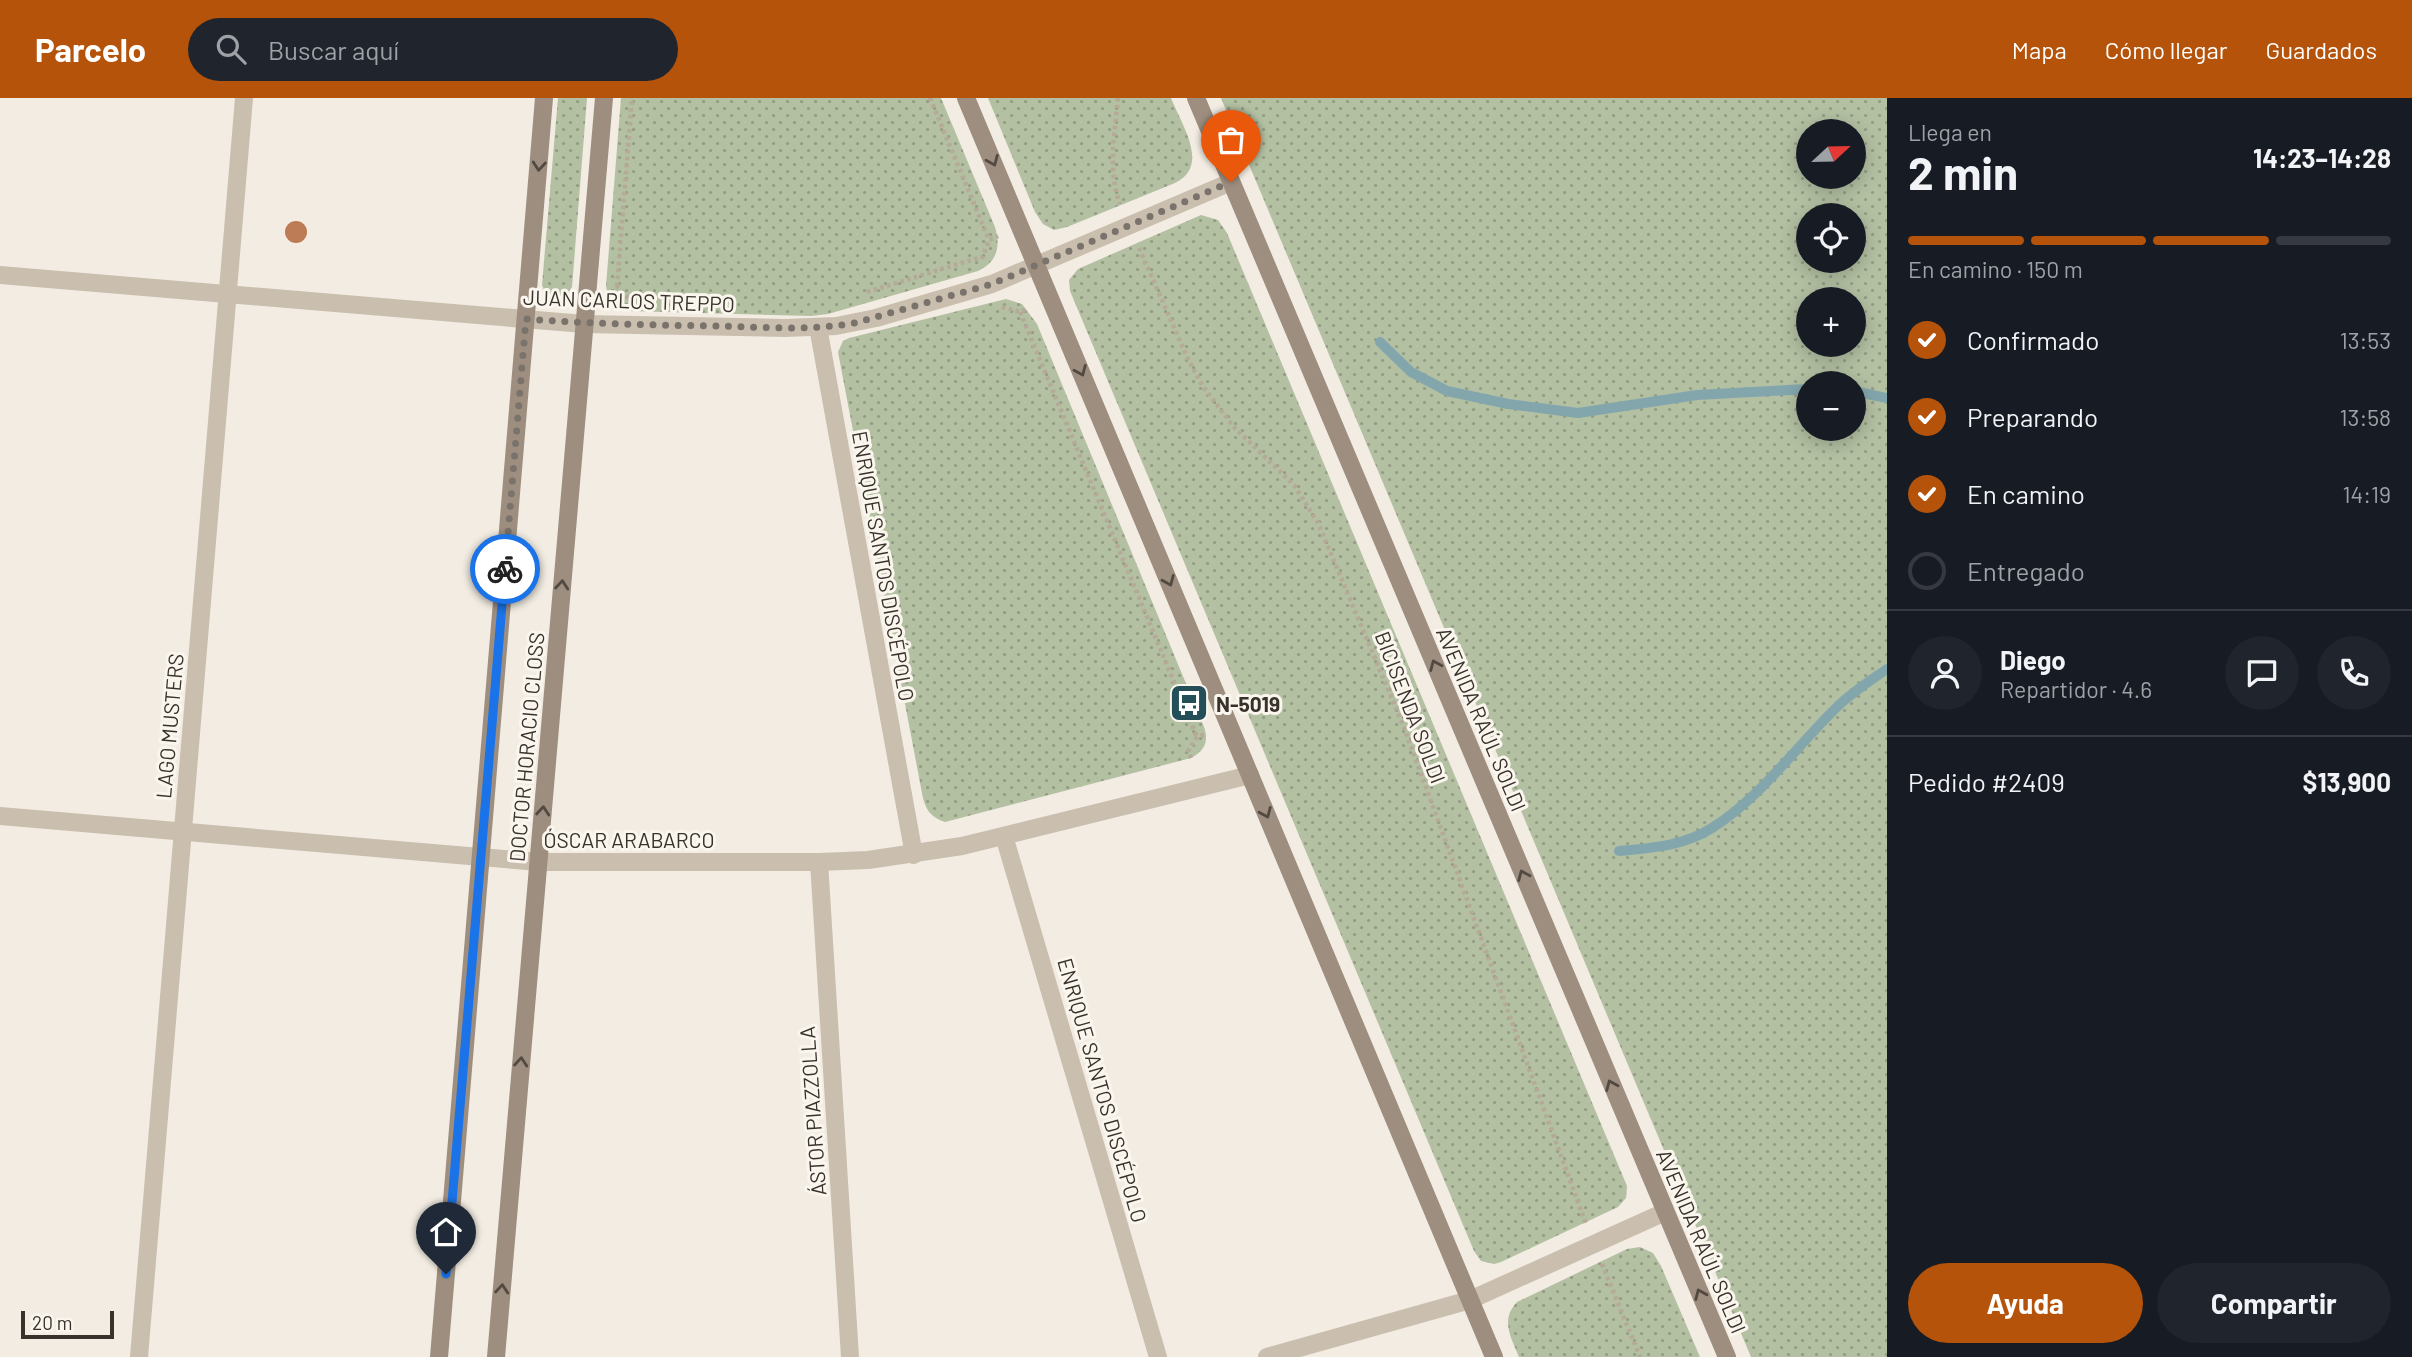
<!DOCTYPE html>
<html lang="es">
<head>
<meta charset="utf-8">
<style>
  :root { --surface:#171b24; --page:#20242c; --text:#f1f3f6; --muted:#9ea1a6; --line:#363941; --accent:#b45309 }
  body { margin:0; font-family:Barlow,sans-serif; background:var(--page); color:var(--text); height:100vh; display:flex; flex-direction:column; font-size:26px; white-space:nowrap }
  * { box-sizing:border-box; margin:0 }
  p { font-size:23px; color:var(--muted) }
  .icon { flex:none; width:38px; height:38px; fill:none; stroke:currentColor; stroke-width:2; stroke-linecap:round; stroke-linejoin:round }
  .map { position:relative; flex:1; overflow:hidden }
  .details { display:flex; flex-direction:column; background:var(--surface); width:525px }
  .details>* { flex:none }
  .needle { width:46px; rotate:68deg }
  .fabs { position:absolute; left:1796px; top:21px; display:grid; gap:14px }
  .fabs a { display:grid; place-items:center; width:70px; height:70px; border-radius:50%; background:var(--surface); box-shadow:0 4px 18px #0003; font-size:35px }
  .scale { position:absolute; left:21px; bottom:18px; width:93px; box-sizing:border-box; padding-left:7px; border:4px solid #39322c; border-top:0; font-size:19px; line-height:24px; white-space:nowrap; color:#39322c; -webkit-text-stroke:5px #faf6ee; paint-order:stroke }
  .pin { position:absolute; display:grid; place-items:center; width:60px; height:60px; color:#fff; margin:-72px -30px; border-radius:50% 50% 50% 0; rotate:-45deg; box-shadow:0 0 7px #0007 }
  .pin .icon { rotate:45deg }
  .courier { position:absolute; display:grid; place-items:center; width:70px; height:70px; margin:-35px; border:5px solid #1a73e8; border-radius:50%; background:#fff; color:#222; box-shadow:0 2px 9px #0007 }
  .head em { font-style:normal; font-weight:700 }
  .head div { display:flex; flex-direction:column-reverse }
  .head { display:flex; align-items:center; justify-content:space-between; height:119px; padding:0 21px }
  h1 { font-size:46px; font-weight:700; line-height:52px }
  .bar { display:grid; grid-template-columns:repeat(4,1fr); gap:10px 7px; align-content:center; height:84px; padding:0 21px }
  .bar i { height:9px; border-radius:5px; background:var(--line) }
  .bar .current { background:var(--accent) }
  .bar p { grid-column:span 4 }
  .line { display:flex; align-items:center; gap:18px; padding:0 21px; border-top:2px solid var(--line) }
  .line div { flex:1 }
  .round { display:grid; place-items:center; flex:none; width:74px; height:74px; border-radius:37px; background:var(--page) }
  ol { padding:0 21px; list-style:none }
  li { display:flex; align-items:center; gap:21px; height:77px }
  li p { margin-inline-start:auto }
  li .icon { padding:7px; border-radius:50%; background:var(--accent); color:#fff; stroke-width:4 }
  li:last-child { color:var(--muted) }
  li i { width:38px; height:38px; border:4px solid var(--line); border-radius:50% }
  .action { display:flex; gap:14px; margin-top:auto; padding:14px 21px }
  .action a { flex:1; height:80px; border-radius:42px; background:var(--accent); color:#fff; font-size:28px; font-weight:700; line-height:80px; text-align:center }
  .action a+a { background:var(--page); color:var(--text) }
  header { display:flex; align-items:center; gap:42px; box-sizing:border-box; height:98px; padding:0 35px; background:var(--accent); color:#fff }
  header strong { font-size:33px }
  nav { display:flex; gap:38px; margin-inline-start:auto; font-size:24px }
  .search { width:490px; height:63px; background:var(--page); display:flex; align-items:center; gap:18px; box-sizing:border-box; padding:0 24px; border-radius:38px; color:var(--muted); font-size:26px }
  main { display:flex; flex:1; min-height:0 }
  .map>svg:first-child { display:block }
</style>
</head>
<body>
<header>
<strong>Parcelo</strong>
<div class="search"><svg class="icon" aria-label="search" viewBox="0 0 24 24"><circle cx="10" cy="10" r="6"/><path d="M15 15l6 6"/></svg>Buscar aquí</div>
<nav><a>Mapa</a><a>Cómo llegar</a><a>Guardados</a></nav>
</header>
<main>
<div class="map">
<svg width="1887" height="1259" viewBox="0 0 1887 1259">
  <defs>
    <pattern id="green-dots" width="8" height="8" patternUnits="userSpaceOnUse" patternTransform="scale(1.75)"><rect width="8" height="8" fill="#b3c0a2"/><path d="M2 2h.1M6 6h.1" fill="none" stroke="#939d84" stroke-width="1.8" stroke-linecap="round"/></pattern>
  </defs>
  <rect width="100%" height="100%" fill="#f2ece2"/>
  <g fill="url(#green-dots)" fill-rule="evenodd">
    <polygon points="558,0 587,0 572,189 566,198 557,201 545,195 542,187"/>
    <path d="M 621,0 L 941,0 L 995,129 C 1001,149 997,164 978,173 L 828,216 L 811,218 L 629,213 C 615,209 608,203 606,188 Z"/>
    <path d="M 988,0 L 1171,0 C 1181,26 1211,68 1175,85 L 1067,129 L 1054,132 L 1043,126 L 1035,114 Z"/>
    <path d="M 1221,0 L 1887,0 L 1887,1259 L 1751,1259 ZM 1808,33 L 1853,33 L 1853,79 L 1808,79 ZM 1808,117 L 1853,117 L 1853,163 L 1808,163 ZM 1853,201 L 1853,247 L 1808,247 L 1808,201 ZM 1853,285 L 1853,331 L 1808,331 L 1808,285 Z"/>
    <polygon points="1201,117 1218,122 1227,135 1627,1088 1626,1100 1618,1109 1501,1164 1494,1166 1481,1163 1474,1153 1070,193 1069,182 1078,171"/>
    <path d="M 1006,201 L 1022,206 L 1037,226 L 1204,629 C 1209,643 1205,653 1191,660 L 945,724 C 930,719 925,711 922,695 L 838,254 L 843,243 L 849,240 Z"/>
    <path d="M 1640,1149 L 1653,1155 L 1661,1168 L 1700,1259 L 1519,1259 C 1511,1239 1500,1222 1517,1204 L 1627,1151 Z"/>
  </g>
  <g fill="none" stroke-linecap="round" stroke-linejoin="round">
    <g stroke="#83a6ad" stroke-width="10">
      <polyline points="1380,244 1411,274 1447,293 1508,306 1578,315 1697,297 1808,291"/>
      <polyline points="1853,293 1887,300"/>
      <path d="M 1619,753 C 1651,750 1684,748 1712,730 C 1761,699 1795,650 1836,610 C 1851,595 1870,583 1887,571"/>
    </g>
  </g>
  <circle fill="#bd7b55" cx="296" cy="134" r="11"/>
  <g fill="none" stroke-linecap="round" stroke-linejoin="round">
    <g stroke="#b5a998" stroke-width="4.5" stroke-dasharray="3.5 3.5" stroke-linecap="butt">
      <polyline points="930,0 989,142"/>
      <path d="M 1118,0 C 1115,35 1107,72 1120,106"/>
      <polyline points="1139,150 1188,261 1202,287 1233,328 1294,387 1318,425 1403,627 1586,1126"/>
      <polyline points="982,161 989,142 998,138"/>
      <polyline points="616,188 630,202"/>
      <polyline points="617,188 632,0"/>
      <polyline points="867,194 981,159"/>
      <polyline points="1002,209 1020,214 1027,211"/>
      <polyline points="1020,214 1197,639"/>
      <polyline points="1191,660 1188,653 1197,639 1207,636"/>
      <polyline points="1602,1166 1640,1259"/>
    </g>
    <g stroke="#cabeae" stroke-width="18">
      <polyline points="0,177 584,226 785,230 836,228 876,220 992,186 1231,84"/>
      <polyline points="818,229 914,757"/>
      <polyline points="0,718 539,764 819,764 868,762 962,748 1250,677"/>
      <polyline points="1004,738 1158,1259"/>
      <polyline points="819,764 850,1259"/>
      <polyline points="139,1259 244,0"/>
      <polyline points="1267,1259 1470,1202 1665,1114"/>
    </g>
    <g stroke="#9d8e7f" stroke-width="18">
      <polyline points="966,0 1494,1259"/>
      <polyline points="1196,0 1727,1259"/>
      <polyline points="439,1259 544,0"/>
      <polyline points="496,1259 604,0"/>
    </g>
  </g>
  <defs><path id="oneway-chevron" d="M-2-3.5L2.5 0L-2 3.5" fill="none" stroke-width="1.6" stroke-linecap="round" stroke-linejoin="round" transform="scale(1.75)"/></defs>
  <g stroke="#524941">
    <use href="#oneway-chevron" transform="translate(993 63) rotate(67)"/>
    <use href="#oneway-chevron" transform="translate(539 68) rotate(95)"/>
    <use href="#oneway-chevron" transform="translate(1081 273) rotate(67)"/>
    <use href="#oneway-chevron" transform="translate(1169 483) rotate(67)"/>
    <use href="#oneway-chevron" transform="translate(562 487) rotate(-85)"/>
    <use href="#oneway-chevron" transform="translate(1435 567) rotate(-113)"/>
    <use href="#oneway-chevron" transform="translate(543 713) rotate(-85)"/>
    <use href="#oneway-chevron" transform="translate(1266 715) rotate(67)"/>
    <use href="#oneway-chevron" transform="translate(1523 777) rotate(-113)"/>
    <use href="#oneway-chevron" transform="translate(521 964) rotate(-85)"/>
    <use href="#oneway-chevron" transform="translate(1611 987) rotate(-113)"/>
    <use href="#oneway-chevron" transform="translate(502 1191) rotate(-85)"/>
    <use href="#oneway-chevron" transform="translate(1700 1196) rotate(-113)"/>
  </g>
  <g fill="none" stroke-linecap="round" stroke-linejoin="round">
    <path stroke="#7a736c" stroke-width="7" stroke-dasharray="0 12.6" d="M 505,471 L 526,221 C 589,226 652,227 715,228 C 761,229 809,233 855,225 L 992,186 L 1231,84"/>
    <polyline stroke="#1a73e8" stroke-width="9" points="446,1176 505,471"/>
  </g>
  <defs>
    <g id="bus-square" transform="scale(2.0125)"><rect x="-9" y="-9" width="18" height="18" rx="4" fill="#244e58" stroke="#faf6ee"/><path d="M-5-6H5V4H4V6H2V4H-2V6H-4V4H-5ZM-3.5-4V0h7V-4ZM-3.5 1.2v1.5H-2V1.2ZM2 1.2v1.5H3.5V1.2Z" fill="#fff"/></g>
  </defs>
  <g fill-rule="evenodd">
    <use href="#bus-square" x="1189" y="605"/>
  </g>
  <g text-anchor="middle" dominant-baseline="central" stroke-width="6" stroke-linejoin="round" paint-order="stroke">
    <g font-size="21" fill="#39322c" stroke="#faf6ee">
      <text transform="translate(629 202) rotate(2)">JUAN CARLOS TREPPO</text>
      <text transform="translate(884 468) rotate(80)">ENRIQUE SANTOS DISCÉPOLO</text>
      <text transform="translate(1411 609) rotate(69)">BICISENDA SOLDI</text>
      <text transform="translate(1482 621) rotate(67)">AVENIDA RAÚL SOLDI</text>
      <text transform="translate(169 628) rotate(-85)">LAGO MUSTERS</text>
      <text transform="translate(526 649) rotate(-85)">DOCTOR HORACIO CLOSS</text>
      <text x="629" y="741">ÓSCAR ARABARCO</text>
      <text transform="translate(1103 992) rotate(74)">ENRIQUE SANTOS DISCÉPOLO</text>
      <text transform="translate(812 1013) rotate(-94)">ÁSTOR PIAZZOLLA</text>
      <text transform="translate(1702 1143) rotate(67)">AVENIDA RAÚL SOLDI</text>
    </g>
    <g font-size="21" font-weight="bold" fill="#39322c" stroke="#faf6ee" text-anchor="start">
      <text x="1216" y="605">N-5019</text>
    </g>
  </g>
</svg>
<div class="fabs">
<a><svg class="needle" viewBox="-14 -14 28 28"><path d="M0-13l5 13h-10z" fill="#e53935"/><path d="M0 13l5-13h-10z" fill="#9ea1a6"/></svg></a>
<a><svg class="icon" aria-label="locate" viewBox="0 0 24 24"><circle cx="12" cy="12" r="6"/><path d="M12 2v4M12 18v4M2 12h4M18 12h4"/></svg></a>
<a>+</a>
<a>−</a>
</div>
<div class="scale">20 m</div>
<div class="pin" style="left:1231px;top:84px;background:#ea580c"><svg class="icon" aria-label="bag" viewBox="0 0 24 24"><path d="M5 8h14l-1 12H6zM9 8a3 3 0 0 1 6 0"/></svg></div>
<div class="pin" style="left:446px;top:1176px;background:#1f2937"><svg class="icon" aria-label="home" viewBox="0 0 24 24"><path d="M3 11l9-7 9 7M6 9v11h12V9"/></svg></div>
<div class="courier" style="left:505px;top:471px"><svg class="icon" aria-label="bike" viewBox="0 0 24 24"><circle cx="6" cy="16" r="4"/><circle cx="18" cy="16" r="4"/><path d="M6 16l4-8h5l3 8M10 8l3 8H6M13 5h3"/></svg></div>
</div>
<section class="details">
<div class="head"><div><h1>2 min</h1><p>Llega en</p></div><em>14:23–14:28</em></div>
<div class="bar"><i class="current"></i><i class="current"></i><i class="current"></i><i></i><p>En camino · 150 m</p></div>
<ol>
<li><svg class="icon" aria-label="check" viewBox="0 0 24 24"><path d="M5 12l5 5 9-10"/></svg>Confirmado<p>13:53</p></li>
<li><svg class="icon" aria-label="check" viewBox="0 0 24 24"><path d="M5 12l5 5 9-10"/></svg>Preparando<p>13:58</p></li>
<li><svg class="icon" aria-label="check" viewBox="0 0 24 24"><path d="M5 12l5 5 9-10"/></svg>En camino<p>14:19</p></li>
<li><i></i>Entregado</li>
</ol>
<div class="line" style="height:126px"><a class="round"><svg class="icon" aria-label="person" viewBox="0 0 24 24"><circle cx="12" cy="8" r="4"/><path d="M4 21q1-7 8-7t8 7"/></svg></a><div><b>Diego</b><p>Repartidor · 4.6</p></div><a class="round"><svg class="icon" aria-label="chat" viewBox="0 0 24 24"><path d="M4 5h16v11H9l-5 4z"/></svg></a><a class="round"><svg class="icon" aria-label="phone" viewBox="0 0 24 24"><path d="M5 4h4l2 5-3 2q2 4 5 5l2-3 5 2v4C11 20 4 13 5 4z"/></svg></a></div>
<div class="line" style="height:91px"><div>Pedido #2409</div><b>$13,900</b></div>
<div class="action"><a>Ayuda</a><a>Compartir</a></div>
</section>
</main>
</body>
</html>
